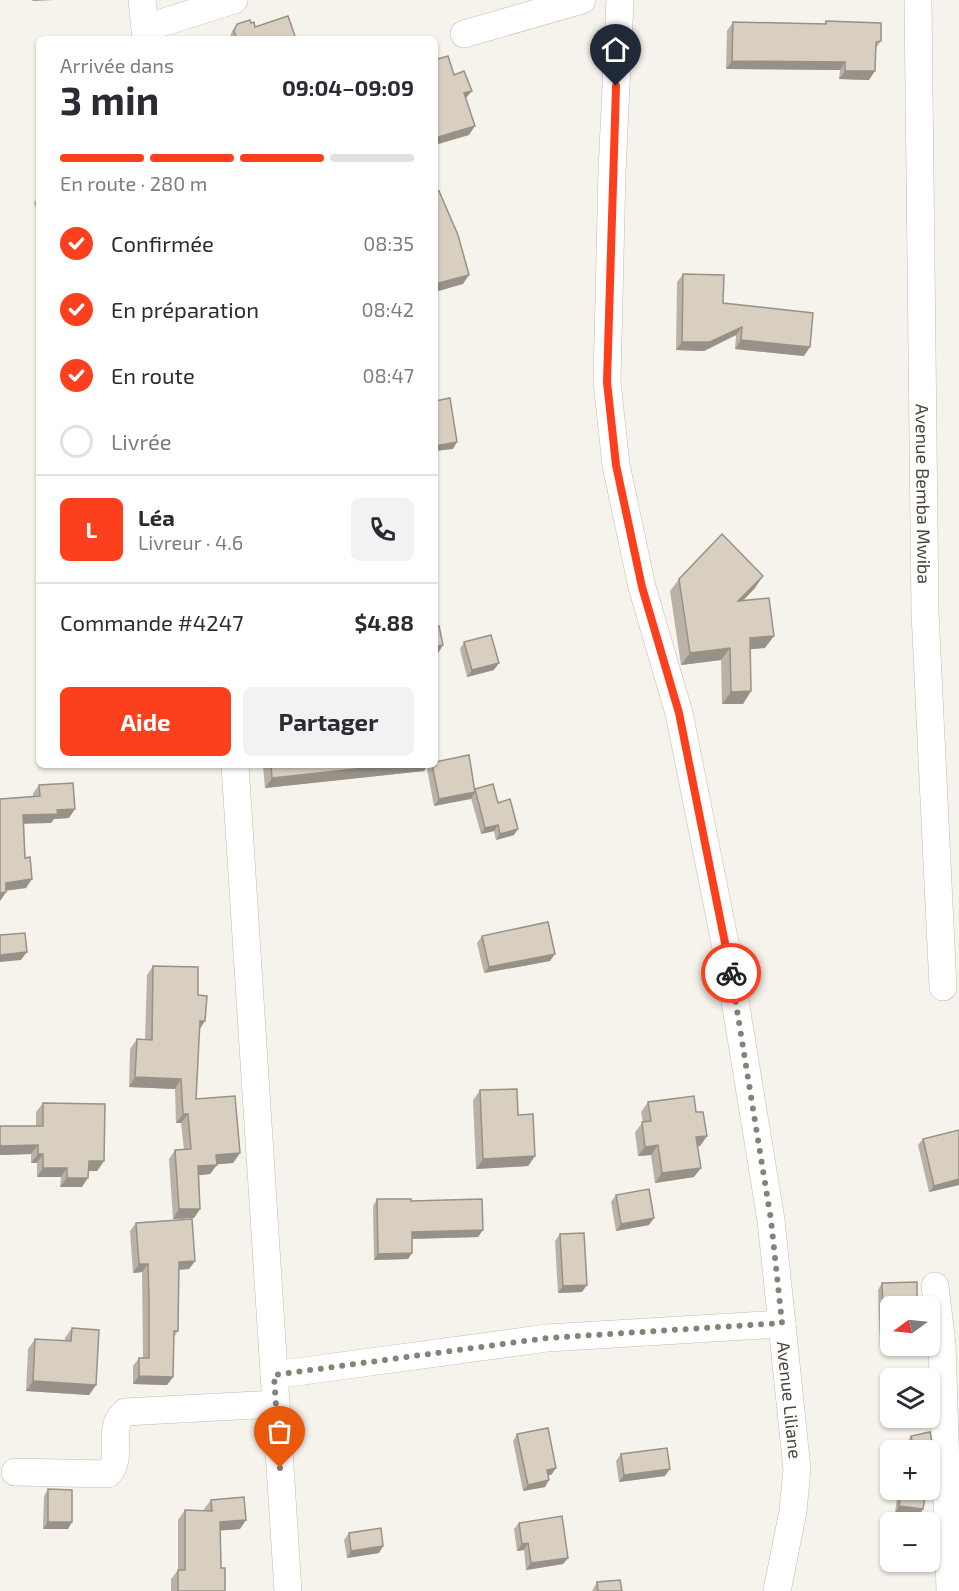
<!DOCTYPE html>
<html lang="fr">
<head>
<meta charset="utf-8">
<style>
  :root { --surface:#fff; --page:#f2f2f3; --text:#2b2b33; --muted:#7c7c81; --line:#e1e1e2; --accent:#fc3f1d }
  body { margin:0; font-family:"Exo 2",sans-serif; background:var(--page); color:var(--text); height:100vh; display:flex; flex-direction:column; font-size:22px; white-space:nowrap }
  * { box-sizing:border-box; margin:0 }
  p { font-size:20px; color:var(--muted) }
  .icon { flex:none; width:33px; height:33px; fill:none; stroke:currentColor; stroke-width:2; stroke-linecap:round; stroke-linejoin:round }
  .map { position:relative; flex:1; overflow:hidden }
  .panel { position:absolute; left:36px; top:36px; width:402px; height:732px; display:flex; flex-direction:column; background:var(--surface); border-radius:9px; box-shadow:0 2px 4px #0004 }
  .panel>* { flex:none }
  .needle { width:39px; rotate:255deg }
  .tools { position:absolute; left:880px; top:1296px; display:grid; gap:12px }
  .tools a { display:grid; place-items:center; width:60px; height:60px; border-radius:9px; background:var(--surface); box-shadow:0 2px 4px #0004; font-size:30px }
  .pin { position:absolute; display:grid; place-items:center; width:51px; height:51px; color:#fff; margin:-62px -26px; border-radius:50% 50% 50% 0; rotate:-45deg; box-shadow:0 0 6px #0007 }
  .pin .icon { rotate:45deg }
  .courier { position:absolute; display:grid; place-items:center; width:60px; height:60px; margin:-30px; border:4px solid #fc3f1d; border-radius:50%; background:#fff; color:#222; box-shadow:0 2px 8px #0007 }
  .overview em { font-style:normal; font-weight:700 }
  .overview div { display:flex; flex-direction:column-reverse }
  .overview { display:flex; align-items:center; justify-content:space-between; height:102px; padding:0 24px }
  h1 { font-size:39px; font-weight:700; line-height:45px }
  .bar { display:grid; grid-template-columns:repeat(4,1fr); gap:9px 6px; align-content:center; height:72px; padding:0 24px }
  .bar i { height:8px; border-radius:4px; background:var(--line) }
  .bar .on { background:var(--accent) }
  .bar p { grid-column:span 4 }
  .line { display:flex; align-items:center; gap:15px; padding:0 24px; border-top:2px solid var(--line) }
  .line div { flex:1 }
  .round { display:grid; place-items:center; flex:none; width:63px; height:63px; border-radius:9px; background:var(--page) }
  ol { padding:0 24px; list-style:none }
  li { display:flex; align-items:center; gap:18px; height:66px }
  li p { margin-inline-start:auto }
  li .icon { padding:6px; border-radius:50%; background:var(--accent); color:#fff; stroke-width:4 }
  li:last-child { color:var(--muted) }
  li i { width:33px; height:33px; border:3px solid var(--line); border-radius:50% }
  .button { display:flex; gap:12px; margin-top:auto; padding:12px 24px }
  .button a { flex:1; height:69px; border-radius:9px; background:var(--accent); color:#fff; font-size:24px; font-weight:700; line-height:69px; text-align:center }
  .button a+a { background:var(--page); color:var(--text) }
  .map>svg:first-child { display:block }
</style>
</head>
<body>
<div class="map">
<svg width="959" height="1591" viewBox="0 0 959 1591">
  <rect width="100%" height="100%" fill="#f6f3ec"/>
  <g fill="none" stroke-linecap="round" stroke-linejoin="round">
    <g stroke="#c2bbae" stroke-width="28">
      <g id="street">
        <polyline points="142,0 146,39"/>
        <path id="s1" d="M 620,0 L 612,172 L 607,382 L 616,465 L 642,587 L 679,713 L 728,958 L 771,1220 L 797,1469 L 793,1511 L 777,1591"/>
        <path id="s2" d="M 918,0 L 925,612 L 943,987"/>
        <polyline points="145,28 234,0"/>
        <polyline points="464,34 582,0"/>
        <polyline points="235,765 288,1591"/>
        <polyline points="935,1286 942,1345 950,1591"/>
        <polyline points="274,1375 547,1338 782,1324"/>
        <path d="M 15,1472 L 108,1474 C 125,1456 105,1429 125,1412 L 276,1404"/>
      </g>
    </g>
    <use href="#street" stroke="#fff" stroke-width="27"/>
  </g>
  <g fill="#bab2a6">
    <polygon points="826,21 881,41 876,48 869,80 839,79 840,70 726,69 727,31 733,22 824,24"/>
    <polygon points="251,23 255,27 296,39 230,39 230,37 232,31 237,24"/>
    <polygon points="39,196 39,215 34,203"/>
    <polygon points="683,274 723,303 804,356 735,349 736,335 704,351 676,350 677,282"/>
    <polygon points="679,579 755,588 742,601 765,648 751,649 751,691 743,704 722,704 721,660 681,665 670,591"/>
    <polygon points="464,642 494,670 467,677 460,649"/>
    <polygon points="264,765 428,765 424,771 265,788 263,766"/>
    <polygon points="430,765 435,765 498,803 514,835 496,840 494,831 481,834 471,798 434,806 427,769"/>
    <polygon points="39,785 69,818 54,819 51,823 24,823 26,888 6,891 6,892 0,901 0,799 33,797 33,793"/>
    <polygon points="482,936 550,961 484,973 477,943"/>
    <polygon points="153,966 198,995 199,1030 196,1099 240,1153 233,1163 217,1164 210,1174 199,1175 200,1209 194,1218 173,1219 169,1159 175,1150 184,1150 181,1123 176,1123 175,1089 129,1087 130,1049 137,1039 145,1040 147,975"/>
    <polygon points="480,1090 518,1115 535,1156 528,1166 476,1169 473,1100"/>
    <polygon points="648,1102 696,1112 707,1136 700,1146 698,1146 694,1177 655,1183 651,1155 638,1156 635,1132 643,1122 641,1112"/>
    <polygon points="43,1103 104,1161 97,1171 89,1171 82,1187 60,1187 61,1177 37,1177 37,1163 31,1163 31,1154 0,1155 0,1126 36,1126 36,1112"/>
    <polygon points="959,1130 959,1185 929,1192 918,1145 923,1139"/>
    <polygon points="616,1195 649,1225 616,1231 611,1202"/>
    <polygon points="377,1199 411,1201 478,1237 412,1239 412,1253 408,1259 374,1260 373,1206"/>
    <polygon points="136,1223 195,1261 189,1269 179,1270 178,1331 174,1337 173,1377 167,1385 133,1384 133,1366 139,1358 143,1358 142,1272 133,1273 130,1231"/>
    <polygon points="560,1234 582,1292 558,1293 555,1241"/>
    <polygon points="882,1283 891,1306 891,1346 908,1346 906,1348 880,1349 878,1290"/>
    <polygon points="72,1328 96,1385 89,1395 26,1391 28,1349 35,1339 65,1341 65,1338"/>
    <polygon points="517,1434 556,1468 551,1475 548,1475 545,1487 523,1491 513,1441"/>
    <polygon points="911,1436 930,1450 908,1450 907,1442"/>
    <polygon points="621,1454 665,1476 619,1482 616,1461"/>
    <polygon points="48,1489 68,1529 43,1529 44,1496"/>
    <polygon points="898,1490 926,1490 923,1509 919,1516 895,1513"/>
    <polygon points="211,1500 240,1529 220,1530 221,1568 225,1591 171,1591 171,1579 178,1570 178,1520 185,1510 204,1511 204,1509"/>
    <polygon points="519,1523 568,1558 563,1564 526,1570 524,1550 517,1551 514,1529"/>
    <polygon points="349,1533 383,1546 379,1553 347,1558 344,1540"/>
    <polygon points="597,1582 622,1591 592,1591"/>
  </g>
  <g fill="#979187">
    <polygon points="33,0 54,0 32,1"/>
    <polygon points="732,61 845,62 840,70 726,69"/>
    <polygon points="845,71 875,71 869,80 839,79"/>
    <polygon points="472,91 465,99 464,93"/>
    <polygon points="475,126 469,135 435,145 435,138"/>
    <polygon points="469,275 463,284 435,292 435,284"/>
    <polygon points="742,327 736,335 704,351 676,350 682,342"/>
    <polygon points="741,340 810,347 804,356 735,349"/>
    <polygon points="457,442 453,449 435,451 435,446"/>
    <polygon points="763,576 755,588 730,614 738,601"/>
    <polygon points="774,636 765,648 742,650 750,638"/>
    <polygon points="443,645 437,655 435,655 435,647"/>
    <polygon points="730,648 721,660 681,665 690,653"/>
    <polygon points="499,663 494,670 467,677 472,670"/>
    <polygon points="751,691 743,704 722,704 731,692"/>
    <polygon points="392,765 428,765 424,771 265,788 272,778"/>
    <polygon points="475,792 471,799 434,806 439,799"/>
    <polygon points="75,809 69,818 54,819 51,823 17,824 23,815 57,810"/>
    <polygon points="498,825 494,831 481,834 485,828"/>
    <polygon points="518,829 514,835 496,840 500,834"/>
    <polygon points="32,879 26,888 0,891 6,883"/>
    <polygon points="6,892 0,901 0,893"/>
    <polygon points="27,952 21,960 0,962 0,955"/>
    <polygon points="555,954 550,961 484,973 489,967"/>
    <polygon points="200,1021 205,1021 199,1030"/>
    <polygon points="135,1077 181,1079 175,1089 129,1087"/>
    <polygon points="183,1114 188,1114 181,1123 176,1123"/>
    <polygon points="707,1136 700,1146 689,1147 696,1137"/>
    <polygon points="38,1145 31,1154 0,1155 0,1146"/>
    <polygon points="658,1145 651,1155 638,1156 645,1147"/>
    <polygon points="240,1153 233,1163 209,1165 216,1155"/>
    <polygon points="38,1154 43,1154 37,1163 31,1163"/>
    <polygon points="535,1156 528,1166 476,1169 483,1159"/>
    <polygon points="89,1161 104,1161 97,1171 82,1171"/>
    <polygon points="217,1165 210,1174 192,1176 198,1166"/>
    <polygon points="43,1168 67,1168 61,1177 37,1177"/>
    <polygon points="701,1168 694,1177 655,1183 662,1173"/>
    <polygon points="67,1178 88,1178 82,1187 60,1187"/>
    <polygon points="959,1179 959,1185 929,1192 934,1186"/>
    <polygon points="179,1209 200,1209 194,1218 173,1219"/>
    <polygon points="654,1218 649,1225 616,1231 621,1224"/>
    <polygon points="483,1230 478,1237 407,1239 412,1232"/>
    <polygon points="412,1253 408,1259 374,1260 378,1254"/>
    <polygon points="195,1261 189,1269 173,1270 179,1262"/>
    <polygon points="139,1264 148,1264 142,1272 133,1273"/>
    <polygon points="587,1285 582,1292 558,1293 563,1286"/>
    <polygon points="910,1302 917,1302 914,1306 907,1306"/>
    <polygon points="891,1342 891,1346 908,1346 906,1348 880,1349 884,1343"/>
    <polygon points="139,1376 173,1377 167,1385 133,1384"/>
    <polygon points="33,1381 96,1385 89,1395 26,1391"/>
    <polygon points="556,1468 551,1475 542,1476 547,1470"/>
    <polygon points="670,1469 665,1476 619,1482 624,1475"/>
    <polygon points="549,1480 545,1487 523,1491 528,1485"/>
    <polygon points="899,1506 923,1509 919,1516 895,1513"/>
    <polygon points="246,1520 240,1529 214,1531 220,1522"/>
    <polygon points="48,1522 72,1522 68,1529 43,1529"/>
    <polygon points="528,1543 524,1550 517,1551 522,1544"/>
    <polygon points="383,1546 379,1553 347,1558 351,1551"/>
    <polygon points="568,1558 563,1564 526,1570 531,1563"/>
  </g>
  <g fill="#d8cfc1" stroke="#979187" stroke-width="1.5">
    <polygon points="288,16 296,39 237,39 234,31 237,24 250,20 251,23 254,22 255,27"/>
    <polygon points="826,21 881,23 881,41 876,42 875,71 845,71 845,62 732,61 733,22 826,24"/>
    <polygon points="435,50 438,59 448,56 454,75 464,71 472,91 464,93 475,126 435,138"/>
    <polygon points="439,191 458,235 469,275 435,284 435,192"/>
    <polygon points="683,274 724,275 723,303 813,313 810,347 741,340 742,327 710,342 682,342"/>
    <polygon points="450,398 457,442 435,446 435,401"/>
    <polygon points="722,534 763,576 738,601 769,598 774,636 750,638 751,691 731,692 730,648 690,653 679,579"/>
    <polygon points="439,626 443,645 435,647 435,627"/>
    <polygon points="491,635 499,663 472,670 464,642"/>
    <polygon points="469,755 475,792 439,799 432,765 435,765 435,762"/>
    <polygon points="271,765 392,765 272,778"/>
    <polygon points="73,783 75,809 57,810 58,814 23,815 25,858 30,857 32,879 6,883 6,892 0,893 0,799 40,796 39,785"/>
    <polygon points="493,784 498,803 510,799 518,829 500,834 498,825 485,828 475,789"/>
    <polygon points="548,922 555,954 489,967 482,936"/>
    <polygon points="25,933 27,952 0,955 0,935"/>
    <polygon points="153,966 198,967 198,995 207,996 205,1021 200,1021 196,1099 235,1096 240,1153 216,1155 217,1165 198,1166 200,1209 179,1209 175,1150 191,1149 188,1114 183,1114 181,1079 135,1077 137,1039 152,1040"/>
    <polygon points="517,1089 518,1115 533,1114 535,1156 483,1159 480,1090"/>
    <polygon points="694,1096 696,1112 703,1112 707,1136 696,1137 701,1168 662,1173 658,1145 645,1147 642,1122 651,1121 648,1102"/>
    <polygon points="43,1103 105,1104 104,1161 89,1161 88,1178 67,1178 67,1168 43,1168 43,1154 38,1154 38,1145 0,1146 0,1126 43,1126"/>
    <polygon points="959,1130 959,1179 934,1186 923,1139"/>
    <polygon points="649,1189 654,1218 621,1224 616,1195"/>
    <polygon points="377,1199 411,1199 411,1201 482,1199 483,1230 412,1232 412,1253 378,1254"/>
    <polygon points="192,1219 195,1261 179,1262 178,1331 174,1331 173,1377 139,1376 139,1358 149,1358 149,1298 148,1264 139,1264 136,1223"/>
    <polygon points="584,1233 587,1285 563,1286 560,1234"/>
    <polygon points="917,1282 917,1302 910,1302 910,1306 891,1306 891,1342 884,1343 882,1283"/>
    <polygon points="72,1328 99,1330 96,1385 33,1381 35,1339 71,1341"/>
    <polygon points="548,1428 556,1468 547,1470 549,1480 528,1485 517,1434"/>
    <polygon points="930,1432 935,1455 930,1456 930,1450 914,1450 911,1436"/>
    <polygon points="667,1448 670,1469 624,1475 621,1454"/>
    <polygon points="48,1489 72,1490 72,1522 48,1522"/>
    <polygon points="901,1490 926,1490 923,1509 899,1506"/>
    <polygon points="244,1497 246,1520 220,1522 221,1568 225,1568 225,1591 178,1591 178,1570 185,1570 185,1510 212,1511 211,1500"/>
    <polygon points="562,1516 568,1558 531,1563 528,1543 522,1544 519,1523"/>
    <polygon points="381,1528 383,1546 351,1551 349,1533"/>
    <polygon points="620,1580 622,1591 598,1591 597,1582"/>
  </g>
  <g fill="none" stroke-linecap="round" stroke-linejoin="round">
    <polyline stroke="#878178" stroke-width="6" stroke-dasharray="0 10.8" points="280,1468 274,1375 547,1338 782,1323 771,1220 731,973"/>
    <polyline stroke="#fc3f1d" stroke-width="8" points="616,86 607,382 616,465 642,587 679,713 731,973"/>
  </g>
  <g text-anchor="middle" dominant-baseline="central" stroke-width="5" stroke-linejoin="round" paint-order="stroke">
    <g font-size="18" fill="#4b4439" stroke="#fff">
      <text stroke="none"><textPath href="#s2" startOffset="494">Avenue Bemba Mwiba</textPath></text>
      <text stroke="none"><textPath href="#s1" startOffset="1418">Avenue Liliane</textPath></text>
    </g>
  </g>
</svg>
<div class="tools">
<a><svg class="needle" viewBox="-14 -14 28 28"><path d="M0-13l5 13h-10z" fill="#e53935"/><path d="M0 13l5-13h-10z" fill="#7c7c81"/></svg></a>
<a><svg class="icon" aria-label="layers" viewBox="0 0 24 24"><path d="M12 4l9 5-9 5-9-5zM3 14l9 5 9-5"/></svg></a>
<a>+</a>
<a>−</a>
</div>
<div class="pin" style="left:280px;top:1468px;background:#ea580c"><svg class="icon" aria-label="bag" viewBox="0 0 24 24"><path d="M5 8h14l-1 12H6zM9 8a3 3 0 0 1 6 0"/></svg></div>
<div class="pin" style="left:616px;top:86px;background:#1f2937"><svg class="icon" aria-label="home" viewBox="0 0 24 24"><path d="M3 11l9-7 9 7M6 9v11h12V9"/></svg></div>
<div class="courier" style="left:731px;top:973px"><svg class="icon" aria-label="bike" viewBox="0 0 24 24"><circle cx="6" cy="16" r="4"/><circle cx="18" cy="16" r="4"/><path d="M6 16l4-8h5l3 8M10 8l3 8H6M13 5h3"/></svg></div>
<section class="panel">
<div class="overview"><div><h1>3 min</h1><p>Arrivée dans</p></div><em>09:04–09:09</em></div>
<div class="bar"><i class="on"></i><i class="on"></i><i class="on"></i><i></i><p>En route · 280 m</p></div>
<ol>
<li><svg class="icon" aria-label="check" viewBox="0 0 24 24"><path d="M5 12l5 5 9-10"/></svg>Confirmée<p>08:35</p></li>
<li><svg class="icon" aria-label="check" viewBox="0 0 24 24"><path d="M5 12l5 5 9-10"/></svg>En préparation<p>08:42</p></li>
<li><svg class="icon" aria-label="check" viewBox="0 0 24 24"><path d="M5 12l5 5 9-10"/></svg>En route<p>08:47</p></li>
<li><i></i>Livrée</li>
</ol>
<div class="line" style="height:108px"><b class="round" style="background:var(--accent);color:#fff">L</b><div><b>Léa</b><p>Livreur · 4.6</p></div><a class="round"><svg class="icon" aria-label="phone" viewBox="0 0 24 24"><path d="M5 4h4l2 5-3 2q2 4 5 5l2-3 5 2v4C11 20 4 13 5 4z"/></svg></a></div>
<div class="line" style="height:78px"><div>Commande #4247</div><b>$4.88</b></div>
<div class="button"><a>Aide</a><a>Partager</a></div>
</section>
</div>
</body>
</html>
